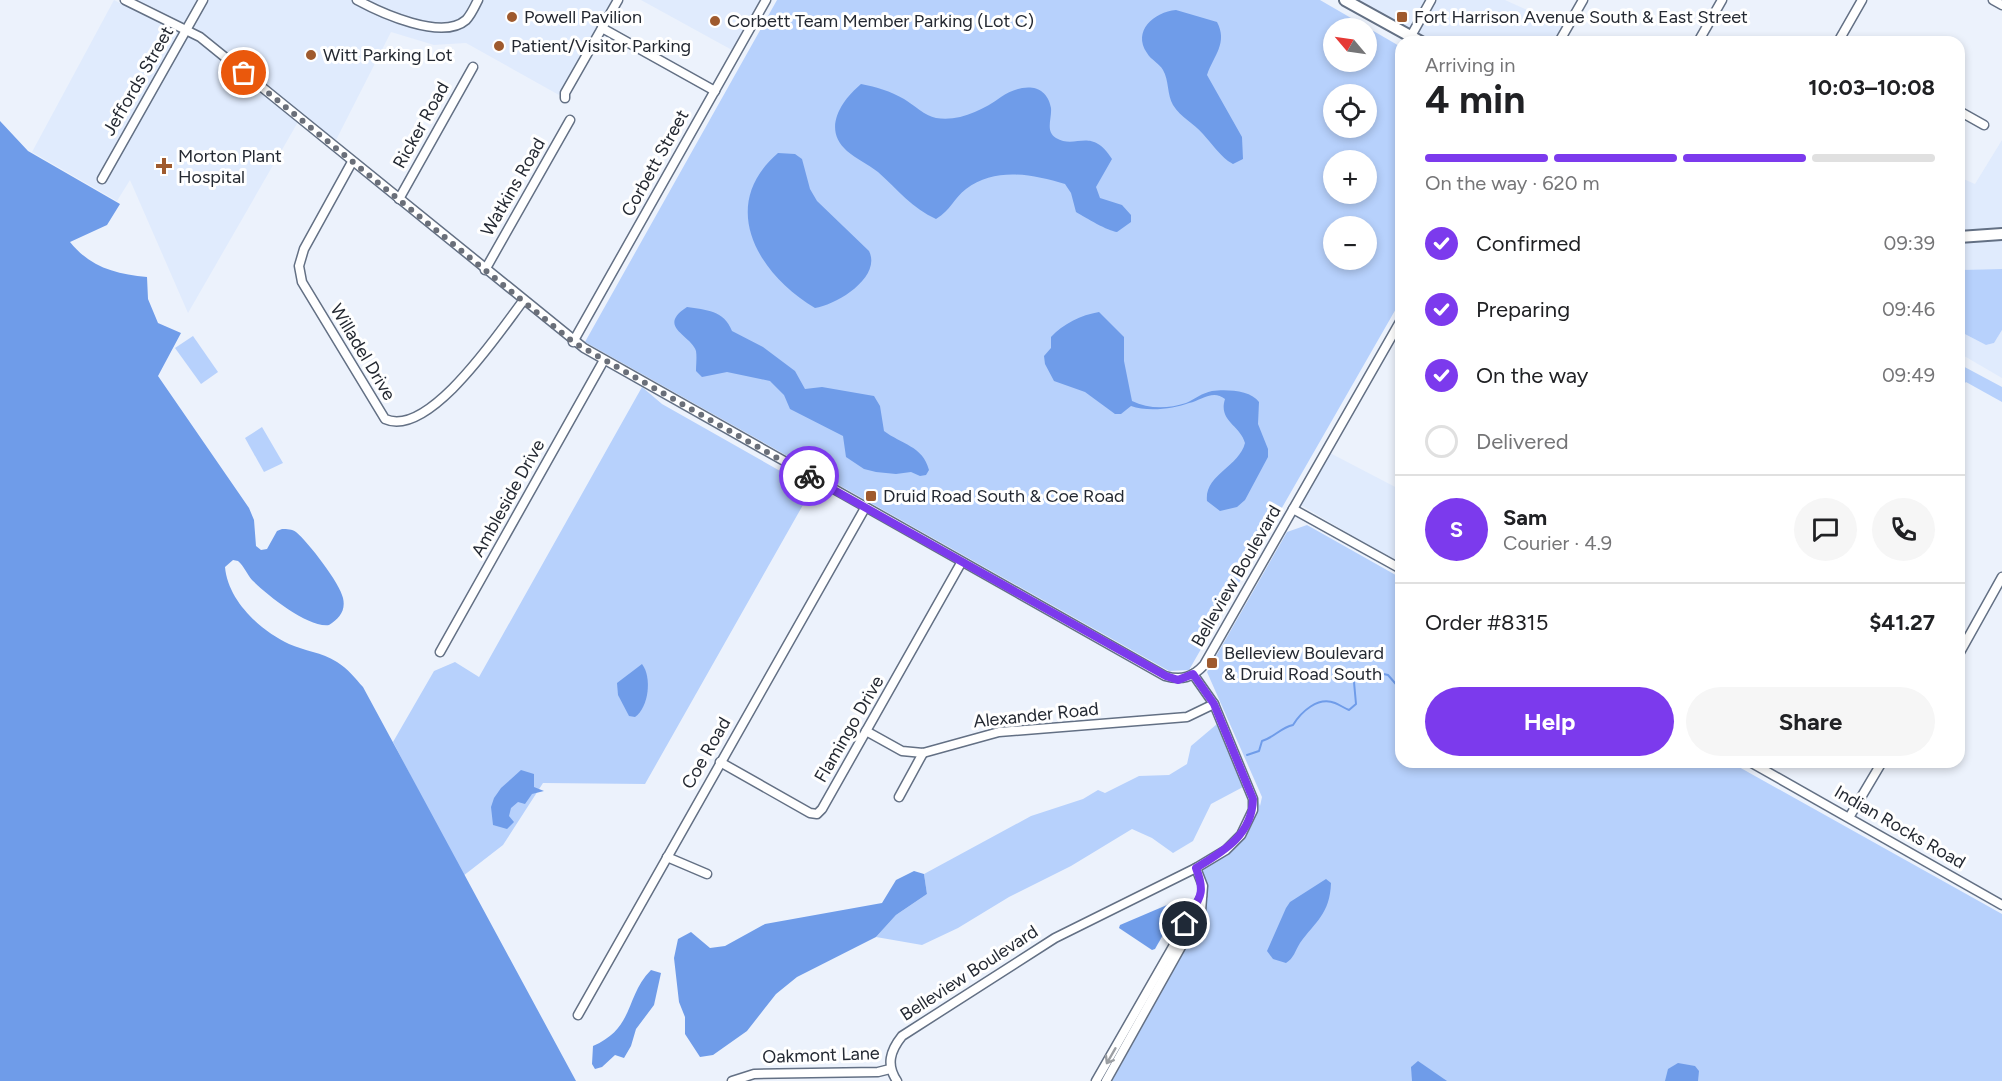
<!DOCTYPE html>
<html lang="en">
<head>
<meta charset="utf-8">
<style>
  :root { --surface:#fff; --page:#f6f6f6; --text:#202124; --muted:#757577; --line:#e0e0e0; --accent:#7c3aed }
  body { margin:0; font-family:Figtree,sans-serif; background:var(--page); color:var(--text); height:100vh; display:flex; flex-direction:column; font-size:22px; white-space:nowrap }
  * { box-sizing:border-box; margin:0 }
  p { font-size:20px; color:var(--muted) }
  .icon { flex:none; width:33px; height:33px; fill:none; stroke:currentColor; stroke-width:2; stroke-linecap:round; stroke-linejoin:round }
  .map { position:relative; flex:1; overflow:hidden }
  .sheet { position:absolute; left:1395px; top:36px; width:570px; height:732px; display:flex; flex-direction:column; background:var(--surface); border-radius:18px; box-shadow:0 3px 9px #0003 }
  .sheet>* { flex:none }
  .needle { width:39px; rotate:299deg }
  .fabs { position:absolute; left:1323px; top:18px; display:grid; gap:12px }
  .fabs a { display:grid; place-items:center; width:54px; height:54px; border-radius:50%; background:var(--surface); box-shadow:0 3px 9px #0003; font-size:30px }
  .pin { position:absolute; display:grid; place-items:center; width:51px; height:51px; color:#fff; margin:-26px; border:3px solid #fff; border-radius:50%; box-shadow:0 2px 6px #0007 }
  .courier { position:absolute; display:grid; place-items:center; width:60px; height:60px; margin:-30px; border:4px solid #7c3aed; border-radius:50%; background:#fff; color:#222; box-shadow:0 2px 8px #0007 }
  .summary em { font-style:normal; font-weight:700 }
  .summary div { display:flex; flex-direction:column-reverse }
  .summary { display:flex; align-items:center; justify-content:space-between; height:102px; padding:0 30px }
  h1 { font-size:39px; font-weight:700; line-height:45px }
  .bar { display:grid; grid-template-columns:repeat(4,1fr); gap:9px 6px; align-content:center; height:72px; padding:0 30px }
  .bar i { height:8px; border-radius:4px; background:var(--line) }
  .bar .selected { background:var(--accent) }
  .bar p { grid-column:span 4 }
  .line { display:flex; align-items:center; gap:15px; padding:0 30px; border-top:2px solid var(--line) }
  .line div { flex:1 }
  .round { display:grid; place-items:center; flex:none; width:63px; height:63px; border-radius:32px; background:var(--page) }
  ol { padding:0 30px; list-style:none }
  li { display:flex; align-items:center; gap:18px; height:66px }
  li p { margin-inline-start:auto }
  li .icon { padding:6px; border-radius:50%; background:var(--accent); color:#fff; stroke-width:4 }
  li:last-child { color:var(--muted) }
  li i { width:33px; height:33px; border:3px solid var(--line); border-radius:50% }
  .button { display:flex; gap:12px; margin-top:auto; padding:12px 30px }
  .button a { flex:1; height:69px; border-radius:36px; background:var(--accent); color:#fff; font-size:24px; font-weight:700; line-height:69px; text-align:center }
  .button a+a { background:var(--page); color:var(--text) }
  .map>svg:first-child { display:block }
</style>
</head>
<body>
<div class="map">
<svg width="2002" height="1081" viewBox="0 0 2002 1081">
  <rect width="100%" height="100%" fill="#ecf2fc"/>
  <g fill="#e0ebfd">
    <polygon points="114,0 126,6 129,0 612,0 559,95 466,43 434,45 391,32 335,142 302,115 188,313 130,180 117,201 32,152"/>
    <polygon points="641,0 760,0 732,50"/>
    <polygon points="1354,0 1426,0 1409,30"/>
    <polygon points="1436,0 1505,0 1563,26 1554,42 1429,42 1417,35"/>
    <polygon points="2002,140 2002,230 1959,233 1959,177 1975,184"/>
    <polygon points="2002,238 2002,269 1959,270 1959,241"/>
    <polygon points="2002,330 2002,378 1959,353 1959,331 1986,345 1994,343"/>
    <polygon points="1330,453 1401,490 1401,554 1396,562 1301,505"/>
  </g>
  <g fill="#b7d1fc" fill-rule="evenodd">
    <path d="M 777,0 L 1320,0 L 1401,47 L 1401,300 L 1189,670 L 1169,671 L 585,342 ZM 1334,28 L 1366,28 L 1366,62 L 1334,62 ZM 1334,94 L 1366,94 L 1366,128 L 1334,128 ZM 1334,160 L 1366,160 L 1366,194 L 1334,194 ZM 1334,226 L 1366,226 L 1366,260 L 1334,260 Z"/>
    <polygon points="2002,269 2002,330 1994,343 1986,345 1959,331 1959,270"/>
    <polygon points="193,336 218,372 201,384 175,348"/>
    <polygon points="1959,364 2002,387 2002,402 1966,382 1959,389"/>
    <polygon points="642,387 662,404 812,489 645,784 543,783 503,845 463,876 393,742 434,671 455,662 479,677"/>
    <polygon points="262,427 283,463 264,472 245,438"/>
    <path d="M 1307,525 L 1401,578 L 1401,762 L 1730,762 L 2002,914 L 2002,1081 L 1112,1081 L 1202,919 L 1208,896 L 1202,870 C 1231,853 1261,832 1256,794 L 1260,806 L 1262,797 L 1207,672 L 1287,532 Z"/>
    <polygon points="1217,724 1243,787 1211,804 1193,841 1173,853 1152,838 1132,829 1071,866 1009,897 958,928 922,945 876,937 896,915 927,894 924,874 1031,816 1083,799 1098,790 1105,793 1139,776 1169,775 1187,764 1191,746"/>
  </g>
  <g fill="#6f9ce9">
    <path d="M 1176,10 L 1217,22 C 1228,43 1214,55 1207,75 L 1242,137 L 1243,159 L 1233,164 L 1228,161 C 1218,153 1212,144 1203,134 C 1194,123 1181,118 1173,105 C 1167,95 1169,80 1163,70 C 1159,63 1151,60 1147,53 C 1132,31 1154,12 1176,10 Z"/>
    <path d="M 861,84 C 877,87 890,91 904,99 C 914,105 925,116 936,118 C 959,122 983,110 1001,97 C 1018,85 1046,80 1051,108 C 1052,119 1045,131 1056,138 C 1076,150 1091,126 1112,159 L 1096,187 L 1100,198 L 1122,205 L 1131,215 L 1131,222 L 1117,232 C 1108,231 1086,218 1076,212 L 1071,193 L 1065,184 C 1032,174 995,167 966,189 C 954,198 951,210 936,219 C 913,209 897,189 878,172 C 868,164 856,159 847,151 C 822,129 841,101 861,84 Z"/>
    <path d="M 0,121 L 28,151 L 120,204 L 107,225 L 70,242 C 90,267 115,274 147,277 L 148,299 L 158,323 L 181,333 L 158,376 L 249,508 L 254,520 L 256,546 L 261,550 L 267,549 L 277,531 L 282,529 C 287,529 292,529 296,532 C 308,542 340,583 343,598 C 346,611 339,619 329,625 C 308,628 267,595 252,580 C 247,574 244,566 238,561 L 233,560 L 225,567 C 228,601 260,630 289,644 C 304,651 322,652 337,662 C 348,669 355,678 363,687 L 576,1081 L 0,1081 Z"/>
    <path d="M 778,153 L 795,154 L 802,159 L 810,189 L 817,201 L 869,251 C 882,277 837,305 815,308 C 758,274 717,206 778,153 Z"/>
    <path d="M 687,307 C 706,310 724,310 732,331 L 763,347 L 795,371 L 805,389 L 822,387 L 874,396 L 880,406 L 884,431 C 901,444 923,446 929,470 L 926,475 L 920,476 L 911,472 L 896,474 L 876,472 L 864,469 L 846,457 L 843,436 L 790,409 L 784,395 L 770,381 L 727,372 L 702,377 L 696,371 C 696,365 697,357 696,351 C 691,335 656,327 687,307 Z"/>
    <path d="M 1099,312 L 1124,337 L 1124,361 L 1132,401 C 1148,409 1168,409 1186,403 C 1195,399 1202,393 1212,391 C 1225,389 1251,390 1259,402 L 1258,424 L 1268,449 L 1268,457 L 1245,500 L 1237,507 L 1220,511 L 1207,501 C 1204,475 1239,467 1245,443 C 1240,425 1218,421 1225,399 C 1213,389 1202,400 1189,403 C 1174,409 1147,412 1131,406 L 1121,414 L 1115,414 L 1085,392 L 1054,381 L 1045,364 L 1044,356 L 1051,348 L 1051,337 C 1063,324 1081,315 1099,312 Z"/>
    <path d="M 642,664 C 652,677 649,707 635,717 L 629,716 L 618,695 L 617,683 Z"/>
    <polygon points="521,770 534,774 534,787 544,791 532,794 525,804 518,802 511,808 509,816 514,822 507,829 493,825 491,807 494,798 501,788"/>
    <polygon points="914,871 924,874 927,894 896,915 876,937 797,977 776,994 747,1031 713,1055 700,1057 685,1034 685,1017 679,1002 674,958 678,939 691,932 710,948 725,946 765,924 882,903 896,880"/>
    <path d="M 1326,879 L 1331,883 C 1330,914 1315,922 1300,943 C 1295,951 1294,958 1286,963 L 1273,959 L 1267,951 L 1286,908 L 1290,902 Z"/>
    <polygon points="1174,902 1176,912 1155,949 1152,950 1119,928 1120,925"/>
    <path d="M 651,970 L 661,973 L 654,1005 L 636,1029 L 631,1046 L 624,1058 L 615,1055 L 602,1067 L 595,1069 L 592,1064 L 593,1046 C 635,1028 625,996 651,970 Z"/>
    <polygon points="1418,1061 1447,1081 1412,1081 1411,1067"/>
    <polygon points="1678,1063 1695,1066 1699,1071 1698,1081 1665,1081 1668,1069"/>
  </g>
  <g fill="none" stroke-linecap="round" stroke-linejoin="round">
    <path stroke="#6f9ce9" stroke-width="2" d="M 1247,755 L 1259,751 L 1262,741 C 1275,737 1280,728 1293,725 C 1301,712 1318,696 1335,703 C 1340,705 1344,708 1349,710 L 1356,704 L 1353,671 L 1366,670 L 1388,675 L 1401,690"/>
    <g stroke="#637084" stroke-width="11">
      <g id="minor">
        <path d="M 125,0 L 200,37 L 584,348 L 1165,676 C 1182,681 1193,677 1204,665 L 1401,320"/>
        <path d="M 357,0 C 381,13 442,41 466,20 C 471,15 475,6 478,0"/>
        <polyline points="1993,0 2002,5"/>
        <polyline points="602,28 715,91"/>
        <polyline points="1411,36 1431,0"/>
        <polyline points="1559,42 1583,0"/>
        <polyline points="1698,42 1722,0"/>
        <polyline points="1838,42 1862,0"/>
        <polyline points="565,98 565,93 618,0"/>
        <polyline points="1959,111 1984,125"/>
        <path d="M 352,162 L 304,249 L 299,266 L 302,282 L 385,419 C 429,439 500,331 523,301"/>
        <polyline points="102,179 203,0"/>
        <polyline points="399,199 473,67"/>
        <polyline points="485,270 570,120"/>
        <polyline points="573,342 766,0"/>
        <polyline points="1293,509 1401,569"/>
        <polyline points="440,652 604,360"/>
        <polyline points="1959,654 2002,577"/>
        <polyline points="866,731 902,751 923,753 999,732 1187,717 1214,704"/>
        <polyline points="720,762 810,813 817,814 822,809 961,563"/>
        <polyline points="1750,762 2002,905"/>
        <polyline points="899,797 923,753"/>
        <polyline points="1850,816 1882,762"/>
        <polyline points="667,857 707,874"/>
        <polyline points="578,1015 865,508"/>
        <polyline points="732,1081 754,1074 878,1072 890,1069"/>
        <path d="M 897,1081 C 886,1065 890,1051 902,1036 L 1055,938 L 1196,868 L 1226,850 L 1241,835 L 1253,810 L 1253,799 L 1214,704 L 1193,674"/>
        <polyline points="1096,1081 1202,896"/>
        <polyline points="1106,1081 1201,911 1203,886 1196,868"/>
      </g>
    </g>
    <g stroke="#637084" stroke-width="14">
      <g id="major">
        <polyline points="1345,0 1421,42"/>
        <polyline points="1959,237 2002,234"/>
      </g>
    </g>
    <use href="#minor" stroke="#fff" stroke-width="8"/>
    <use href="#major" stroke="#fff" stroke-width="10"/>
  </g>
  <defs><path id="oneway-shaft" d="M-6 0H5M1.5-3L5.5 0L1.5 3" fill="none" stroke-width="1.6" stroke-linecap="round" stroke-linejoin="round" transform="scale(1.5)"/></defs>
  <use stroke="#9c9fa3" href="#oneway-shaft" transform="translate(1111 1056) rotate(120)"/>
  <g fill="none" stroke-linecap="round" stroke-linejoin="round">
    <polyline stroke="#6a6f79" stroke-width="6" stroke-dasharray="0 10.8" points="244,73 573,342 809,476"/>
    <path stroke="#7c3aed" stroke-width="8" d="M 809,476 L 1166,676 L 1178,680 L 1193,674 L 1214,704 L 1253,799 C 1252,835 1224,851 1196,868 C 1207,896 1198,899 1185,924"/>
  </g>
  <g fill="#9f5a2e" stroke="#fff" stroke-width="2">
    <circle cx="512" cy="17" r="6"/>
    <rect x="1396" y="11" width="12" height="12" rx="3"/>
    <circle cx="715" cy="21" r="6"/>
    <circle cx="499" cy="46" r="6"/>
    <circle cx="311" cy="55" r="6"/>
    <path d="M161 157h6v6h6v6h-6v6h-6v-6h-6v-6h6z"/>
    <rect x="865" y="490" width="12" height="12" rx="3"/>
    <rect x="1206" y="657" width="12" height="12" rx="3"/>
  </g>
  <g text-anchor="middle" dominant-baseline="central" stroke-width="6" stroke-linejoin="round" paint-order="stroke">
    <g font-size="18" fill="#242932" stroke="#fff" text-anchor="start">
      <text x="524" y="17">Powell Pavilion</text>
      <text x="1414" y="17">Fort Harrison Avenue South &amp; East Street</text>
      <text x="727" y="21">Corbett Team Member Parking (Lot C)</text>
      <text x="511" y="46">Patient/Visitor Parking</text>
      <text x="323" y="55">Witt Parking Lot</text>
      <text x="178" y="156">Morton Plant<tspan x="178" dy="21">Hospital</tspan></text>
      <text x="883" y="496">Druid Road South &amp; Coe Road</text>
      <text x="1224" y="653">Belleview Boulevard<tspan x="1224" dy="21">&amp; Druid Road South</tspan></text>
    </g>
    <g font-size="18" fill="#242932" stroke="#fff">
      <text transform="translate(138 81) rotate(-60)">Jeffords Street</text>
      <text transform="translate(421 125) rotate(-61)">Ricker Road</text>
      <text transform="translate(655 163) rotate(-61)">Corbett Street</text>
      <text transform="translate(513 187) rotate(-60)">Watkins Road</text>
      <text transform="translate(363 352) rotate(59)">Willadel Drive</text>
      <text transform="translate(508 498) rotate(-61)">Ambleside Drive</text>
      <text transform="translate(1236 576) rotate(-60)">Belleview Boulevard</text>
      <text transform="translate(1036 715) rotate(-6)">Alexander Road</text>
      <text transform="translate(849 729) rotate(-60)">Flamingo Drive</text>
      <text transform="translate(706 753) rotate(-60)">Coe Road</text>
      <text transform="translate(1900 827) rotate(30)">Indian Rocks Road</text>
      <text transform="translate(969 973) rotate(-33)">Belleview Boulevard</text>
      <text transform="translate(821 1055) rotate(-2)">Oakmont Lane</text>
    </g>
  </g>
</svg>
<div class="fabs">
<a><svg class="needle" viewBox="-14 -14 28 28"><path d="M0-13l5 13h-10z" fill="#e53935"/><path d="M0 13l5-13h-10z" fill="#757577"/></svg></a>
<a><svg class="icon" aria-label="locate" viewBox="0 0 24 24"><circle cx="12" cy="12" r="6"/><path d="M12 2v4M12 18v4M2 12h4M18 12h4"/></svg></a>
<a>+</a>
<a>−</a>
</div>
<div class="pin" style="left:244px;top:73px;background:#ea580c"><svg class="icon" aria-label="bag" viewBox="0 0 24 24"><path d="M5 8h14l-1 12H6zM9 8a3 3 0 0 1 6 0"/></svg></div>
<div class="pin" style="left:1185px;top:924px;background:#1f2937"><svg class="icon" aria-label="home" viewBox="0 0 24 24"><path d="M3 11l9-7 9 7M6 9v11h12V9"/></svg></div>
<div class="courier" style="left:809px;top:476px"><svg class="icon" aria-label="bike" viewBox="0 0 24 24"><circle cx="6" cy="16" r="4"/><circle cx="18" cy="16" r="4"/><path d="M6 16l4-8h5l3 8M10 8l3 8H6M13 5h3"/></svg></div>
<section class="sheet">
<div class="summary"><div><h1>4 min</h1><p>Arriving in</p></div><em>10:03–10:08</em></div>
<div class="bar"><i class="selected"></i><i class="selected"></i><i class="selected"></i><i></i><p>On the way · 620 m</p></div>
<ol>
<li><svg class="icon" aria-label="check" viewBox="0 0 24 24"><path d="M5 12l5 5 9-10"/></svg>Confirmed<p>09:39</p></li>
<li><svg class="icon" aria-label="check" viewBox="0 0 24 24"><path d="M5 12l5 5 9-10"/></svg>Preparing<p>09:46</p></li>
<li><svg class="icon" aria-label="check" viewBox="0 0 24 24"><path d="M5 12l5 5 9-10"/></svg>On the way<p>09:49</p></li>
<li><i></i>Delivered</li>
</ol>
<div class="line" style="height:108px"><b class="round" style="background:var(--accent);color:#fff">S</b><div><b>Sam</b><p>Courier · 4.9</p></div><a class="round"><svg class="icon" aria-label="chat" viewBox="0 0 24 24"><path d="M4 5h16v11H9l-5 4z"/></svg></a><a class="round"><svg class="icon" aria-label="phone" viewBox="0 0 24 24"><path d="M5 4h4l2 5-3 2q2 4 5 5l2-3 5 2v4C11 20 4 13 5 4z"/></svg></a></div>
<div class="line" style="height:78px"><div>Order #8315</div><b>$41.27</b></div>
<div class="button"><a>Help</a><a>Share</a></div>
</section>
</div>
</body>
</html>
